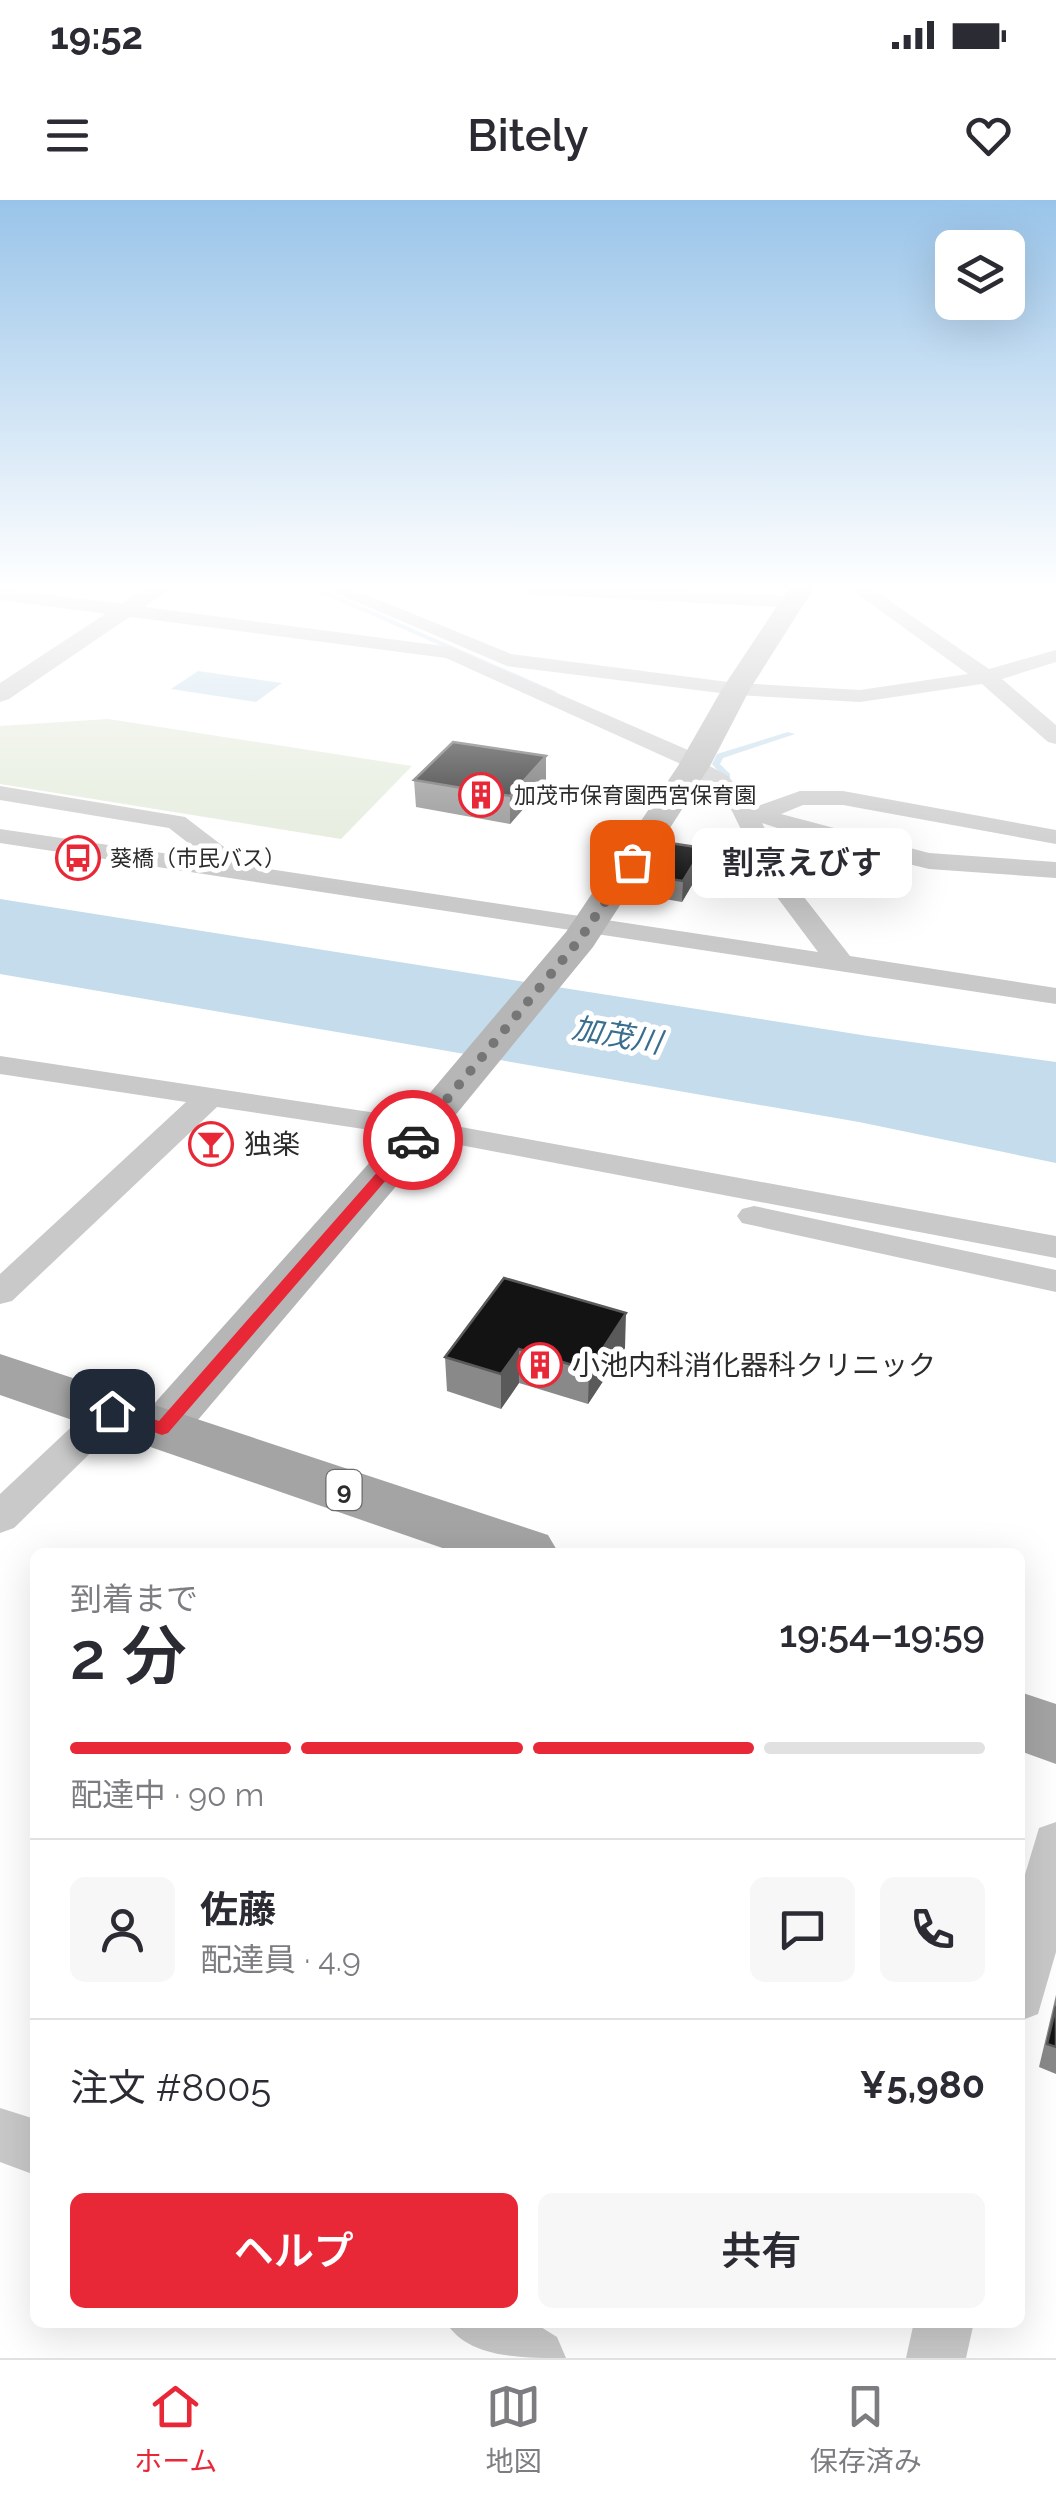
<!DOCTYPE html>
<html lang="ja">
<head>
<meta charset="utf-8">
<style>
  :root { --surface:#fff; --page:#f7f7f7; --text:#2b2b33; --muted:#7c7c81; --line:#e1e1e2; --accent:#e92837 }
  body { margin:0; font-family:Raleway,"Noto Sans JP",sans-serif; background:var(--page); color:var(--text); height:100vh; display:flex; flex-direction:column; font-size:38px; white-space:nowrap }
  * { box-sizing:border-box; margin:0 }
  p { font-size:32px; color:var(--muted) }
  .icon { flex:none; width:55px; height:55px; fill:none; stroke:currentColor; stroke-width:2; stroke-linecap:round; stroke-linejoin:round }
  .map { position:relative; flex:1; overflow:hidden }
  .drawer { position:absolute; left:30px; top:1348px; width:995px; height:780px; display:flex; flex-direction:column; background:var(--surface); border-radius:15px; box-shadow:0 10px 40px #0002 }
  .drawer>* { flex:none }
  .fabs { position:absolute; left:935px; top:30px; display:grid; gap:20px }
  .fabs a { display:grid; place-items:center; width:90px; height:90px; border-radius:15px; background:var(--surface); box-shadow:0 10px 40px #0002; font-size:50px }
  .pin { position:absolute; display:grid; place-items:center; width:85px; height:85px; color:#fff; margin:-42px; border-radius:20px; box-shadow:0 5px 15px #0006 }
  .courier { position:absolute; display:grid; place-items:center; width:100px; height:100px; margin:-50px; border:8px solid #e92837; border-radius:50%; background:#fff; color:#222; box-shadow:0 2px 12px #0007 }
  .bubble { position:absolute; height:70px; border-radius:15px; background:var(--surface); box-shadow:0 10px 40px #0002; font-size:32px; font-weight:600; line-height:70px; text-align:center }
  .head em { font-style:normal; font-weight:600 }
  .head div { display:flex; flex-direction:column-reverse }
  .head { display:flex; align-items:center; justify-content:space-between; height:170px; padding:0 40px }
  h1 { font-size:65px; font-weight:600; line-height:75px }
  .bar { display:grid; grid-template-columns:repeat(4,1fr); gap:15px 10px; align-content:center; height:120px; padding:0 40px }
  .bar i { height:12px; border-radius:8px; background:var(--line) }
  .bar .on { background:var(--accent) }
  .bar p { grid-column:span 4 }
  .line { display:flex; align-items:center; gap:25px; padding:0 40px; border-top:2px solid var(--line) }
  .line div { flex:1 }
  .round { display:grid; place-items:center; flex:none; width:105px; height:105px; border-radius:15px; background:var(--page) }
  .cta { display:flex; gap:20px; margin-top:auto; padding:20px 40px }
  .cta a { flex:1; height:115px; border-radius:15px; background:var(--accent); color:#fff; font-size:40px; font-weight:600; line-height:115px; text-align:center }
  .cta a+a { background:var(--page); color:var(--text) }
  .status { display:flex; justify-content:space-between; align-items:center; height:70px; padding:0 50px; background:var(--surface); direction:ltr }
  .status svg { height:28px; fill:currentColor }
  header { display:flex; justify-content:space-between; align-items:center; height:130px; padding:0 40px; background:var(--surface); font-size:45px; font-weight:600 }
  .tabs { display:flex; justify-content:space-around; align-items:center; height:140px; border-top:2px solid var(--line); background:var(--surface); font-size:28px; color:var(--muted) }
  .tabs a { display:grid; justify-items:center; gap:5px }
  .tabs .on { color:var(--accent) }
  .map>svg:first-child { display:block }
</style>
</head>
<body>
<div class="status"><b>19:52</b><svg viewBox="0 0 49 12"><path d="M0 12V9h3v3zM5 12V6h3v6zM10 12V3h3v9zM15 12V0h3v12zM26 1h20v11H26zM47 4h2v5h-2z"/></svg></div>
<header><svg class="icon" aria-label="menu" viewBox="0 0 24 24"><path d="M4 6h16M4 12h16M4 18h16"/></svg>Bitely<svg class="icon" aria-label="heart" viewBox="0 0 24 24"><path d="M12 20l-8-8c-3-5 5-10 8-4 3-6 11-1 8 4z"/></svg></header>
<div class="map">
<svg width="1056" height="2158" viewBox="0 0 1056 2158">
  <rect width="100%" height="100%" fill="#fff"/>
  <polygon fill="#e2ead9" points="108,519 412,566 341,639 0,584 0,526"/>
  <g fill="#c4dceb">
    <polygon points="198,471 282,483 256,502 171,489"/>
    <polygon points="0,699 868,836 1056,862 1056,963 859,922 0,774"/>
  </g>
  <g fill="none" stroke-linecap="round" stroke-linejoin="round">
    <g fill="#c4dceb" fill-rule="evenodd">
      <polygon points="310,388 320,388 557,492 550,494"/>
      <polygon points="788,532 795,534 723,558 720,564 730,574 730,578 724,578 712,564 717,554"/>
    </g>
    <g fill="#c9c9c9" fill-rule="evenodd">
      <polygon points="0,388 451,447 704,557 706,564 728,576 751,604 758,606 800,591 843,591 1056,630 1056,644 843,605 803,605 781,614 929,653 1056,662 1056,678 929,669 823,643 762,623 793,683 850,756 1056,788 1056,804 0,643 0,629 210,660 169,628 0,600 0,586 185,617 249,666 818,752 768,685 732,611 712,586 686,571 683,565 446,458 0,400"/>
      <polygon points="324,388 350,388 511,454 736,483 860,490 968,474 849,388 871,388 989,469 1056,450 1056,462 1002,479 1056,525 1056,544 1048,542 982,484 860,502 736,495 507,466"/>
      <polygon points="519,388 644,388 795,396 805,402 795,408 528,394"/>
      <polygon points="0,856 423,920 1056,1036 1056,1058 423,938 217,907 12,1101 0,1104 0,1074 186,902 0,874"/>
      <polygon points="754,1006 1056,1070 1056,1092 742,1023 737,1016 742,1009"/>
      <polygon points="111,1198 124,1202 130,1211 124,1220 14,1328 0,1333 0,1294 98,1202"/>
      <polygon points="1056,1622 1056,1752 1038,1814 1020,1821 1020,1691 1039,1628"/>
      <polygon points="0,1908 35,1919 35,1975 0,1962"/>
      <path d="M 446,2122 L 533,2122 L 557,2137 L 566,2158 C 520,2158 467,2158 446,2122 Z"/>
      <polygon points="914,2122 974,2122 966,2158 906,2158"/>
    </g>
    <polygon fill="#c9c9c9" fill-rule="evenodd" points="145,388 172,388 9,499 0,502 0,483"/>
    <polygon fill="#b6b6b6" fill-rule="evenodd" points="789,388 814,388 750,489 710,566 593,747 426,951 180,1241 162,1246 144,1241 136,1228 144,1215 396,933 566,732 678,566 722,489"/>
    <g fill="#a4a4a4" fill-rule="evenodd">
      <polygon points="0,1154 548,1335 558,1352 454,1352 0,1195"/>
      <polygon points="1020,1492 1056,1504 1056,1564 1020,1551"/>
    </g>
  </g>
  <g fill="#898989">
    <polygon points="546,556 546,583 510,624 416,607 414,580"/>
    <polygon points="702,668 682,702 642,695 643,675"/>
    <polygon points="504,1078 625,1148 588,1204 519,1183 501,1209 447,1191 445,1157"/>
    <polygon points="1056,1795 1056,1874 1039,1867"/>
  </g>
  <g fill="#5a5a5a">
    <polygon points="546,556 546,583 510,624 510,596"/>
    <polygon points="703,648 702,668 682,702 683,681"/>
    <polygon points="626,1113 625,1148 588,1204 589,1170"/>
    <polygon points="519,1149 519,1183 501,1209 501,1174"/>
  </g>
  <g fill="#131313" stroke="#5a5a5a" stroke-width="2.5">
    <polygon points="453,542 546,556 510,596 414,580"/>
    <polygon points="663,642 703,648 683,681 643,675"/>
    <polygon points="504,1078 626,1113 589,1170 519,1149 501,1174 445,1157"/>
    <polygon points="1056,1806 1056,1847 1047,1844"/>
  </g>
  <linearGradient id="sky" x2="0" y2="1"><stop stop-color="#99c4e9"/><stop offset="0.56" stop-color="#fff"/><stop offset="1" stop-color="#fff" stop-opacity="0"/></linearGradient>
  <rect width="1056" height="691" fill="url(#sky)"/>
  <polygon fill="#e92837" points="413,936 420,940 418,943 168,1233 162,1235 105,1215 103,1211 112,1205 159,1221 408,937"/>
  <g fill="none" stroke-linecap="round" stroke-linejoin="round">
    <polyline stroke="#767676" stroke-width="10" stroke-dasharray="0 18" points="413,940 580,739 632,662"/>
  </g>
  <defs>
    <g id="building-ring" transform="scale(2.25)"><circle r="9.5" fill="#fff" stroke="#e92837" stroke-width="1.5"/><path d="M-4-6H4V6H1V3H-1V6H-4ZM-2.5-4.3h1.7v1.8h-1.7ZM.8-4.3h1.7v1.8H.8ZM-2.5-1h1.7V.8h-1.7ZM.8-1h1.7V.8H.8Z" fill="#e92837"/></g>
    <g id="bus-ring" transform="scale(2.25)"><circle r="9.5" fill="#fff" stroke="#e92837" stroke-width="1.5"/><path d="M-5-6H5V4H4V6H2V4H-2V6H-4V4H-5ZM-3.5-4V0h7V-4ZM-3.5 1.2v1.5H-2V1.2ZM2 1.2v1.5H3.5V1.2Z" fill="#e92837"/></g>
    <g id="bar-ring" transform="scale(2.25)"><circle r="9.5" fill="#fff" stroke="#e92837" stroke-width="1.5"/><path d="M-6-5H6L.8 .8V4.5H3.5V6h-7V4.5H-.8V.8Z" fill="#e92837"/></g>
  </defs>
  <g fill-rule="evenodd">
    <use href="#building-ring" x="481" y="595"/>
    <use href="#bus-ring" x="78" y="658"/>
    <use href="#bar-ring" x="211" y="944"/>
    <use href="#building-ring" x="540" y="1165"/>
  </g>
  <g text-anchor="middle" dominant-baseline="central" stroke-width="10" stroke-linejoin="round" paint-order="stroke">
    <g font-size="22" fill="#2c2c2c" stroke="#fff" text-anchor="start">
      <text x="514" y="595">加茂市保育園西宮保育園</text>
      <text x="110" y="658">葵橋（市民バス）</text>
    </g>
    <rect fill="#fff" stroke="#6b6b6b" stroke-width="2.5" x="326.5" y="1270" width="35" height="40" rx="8"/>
    <g font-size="25" font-weight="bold" fill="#2c2c2c">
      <text x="344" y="1290">9</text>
    </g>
    <g font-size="28" fill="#2c2c2c" stroke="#fff" text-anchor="start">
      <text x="244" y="944">独楽</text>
      <text x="572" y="1165">小池内科消化器科クリニック</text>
    </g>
    <g font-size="30" font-style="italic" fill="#396e8f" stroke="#fff">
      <text transform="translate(617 835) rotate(10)">加茂川</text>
    </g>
  </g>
</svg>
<div class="fabs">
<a><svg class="icon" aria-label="layers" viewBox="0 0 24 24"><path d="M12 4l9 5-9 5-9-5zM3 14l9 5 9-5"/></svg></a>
</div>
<div class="pin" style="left:632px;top:662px;background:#ea580c"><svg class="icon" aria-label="bag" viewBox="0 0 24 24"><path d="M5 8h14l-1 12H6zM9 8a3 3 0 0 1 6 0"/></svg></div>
<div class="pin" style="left:112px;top:1211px;background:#1f2937"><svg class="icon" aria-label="home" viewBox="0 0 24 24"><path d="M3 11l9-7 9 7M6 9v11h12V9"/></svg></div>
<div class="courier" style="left:413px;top:940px"><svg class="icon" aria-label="car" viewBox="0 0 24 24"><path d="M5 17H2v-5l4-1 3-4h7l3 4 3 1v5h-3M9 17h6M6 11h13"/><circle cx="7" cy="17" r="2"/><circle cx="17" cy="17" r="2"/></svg></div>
<div class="bubble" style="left:692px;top:628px;width:220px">割烹えびす</div>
<section class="drawer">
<div class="head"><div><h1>2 分</h1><p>到着まで</p></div><em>19:54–19:59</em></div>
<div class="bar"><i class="on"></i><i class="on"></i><i class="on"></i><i></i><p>配達中 · 90 m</p></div>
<div class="line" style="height:180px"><a class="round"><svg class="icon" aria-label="person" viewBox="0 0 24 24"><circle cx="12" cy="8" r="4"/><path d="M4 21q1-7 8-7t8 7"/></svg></a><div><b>佐藤</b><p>配達員 · 4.9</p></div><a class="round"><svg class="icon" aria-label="chat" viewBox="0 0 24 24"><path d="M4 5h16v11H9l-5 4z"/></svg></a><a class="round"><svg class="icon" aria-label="phone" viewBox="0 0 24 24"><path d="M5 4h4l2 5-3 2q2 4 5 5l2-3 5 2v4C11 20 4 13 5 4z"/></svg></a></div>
<div class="line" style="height:130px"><div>注文 #8005</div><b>¥5,980</b></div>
<div class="cta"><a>ヘルプ</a><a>共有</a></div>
</section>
</div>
<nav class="tabs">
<a class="on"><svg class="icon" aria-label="home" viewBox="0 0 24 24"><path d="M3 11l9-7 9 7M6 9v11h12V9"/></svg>ホーム</a>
<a><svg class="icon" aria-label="map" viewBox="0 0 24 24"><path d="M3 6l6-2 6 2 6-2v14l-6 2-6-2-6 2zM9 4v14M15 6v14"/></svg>地図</a>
<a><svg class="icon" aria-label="saved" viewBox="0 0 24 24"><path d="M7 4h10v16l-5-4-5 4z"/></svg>保存済み</a>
</nav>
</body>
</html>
